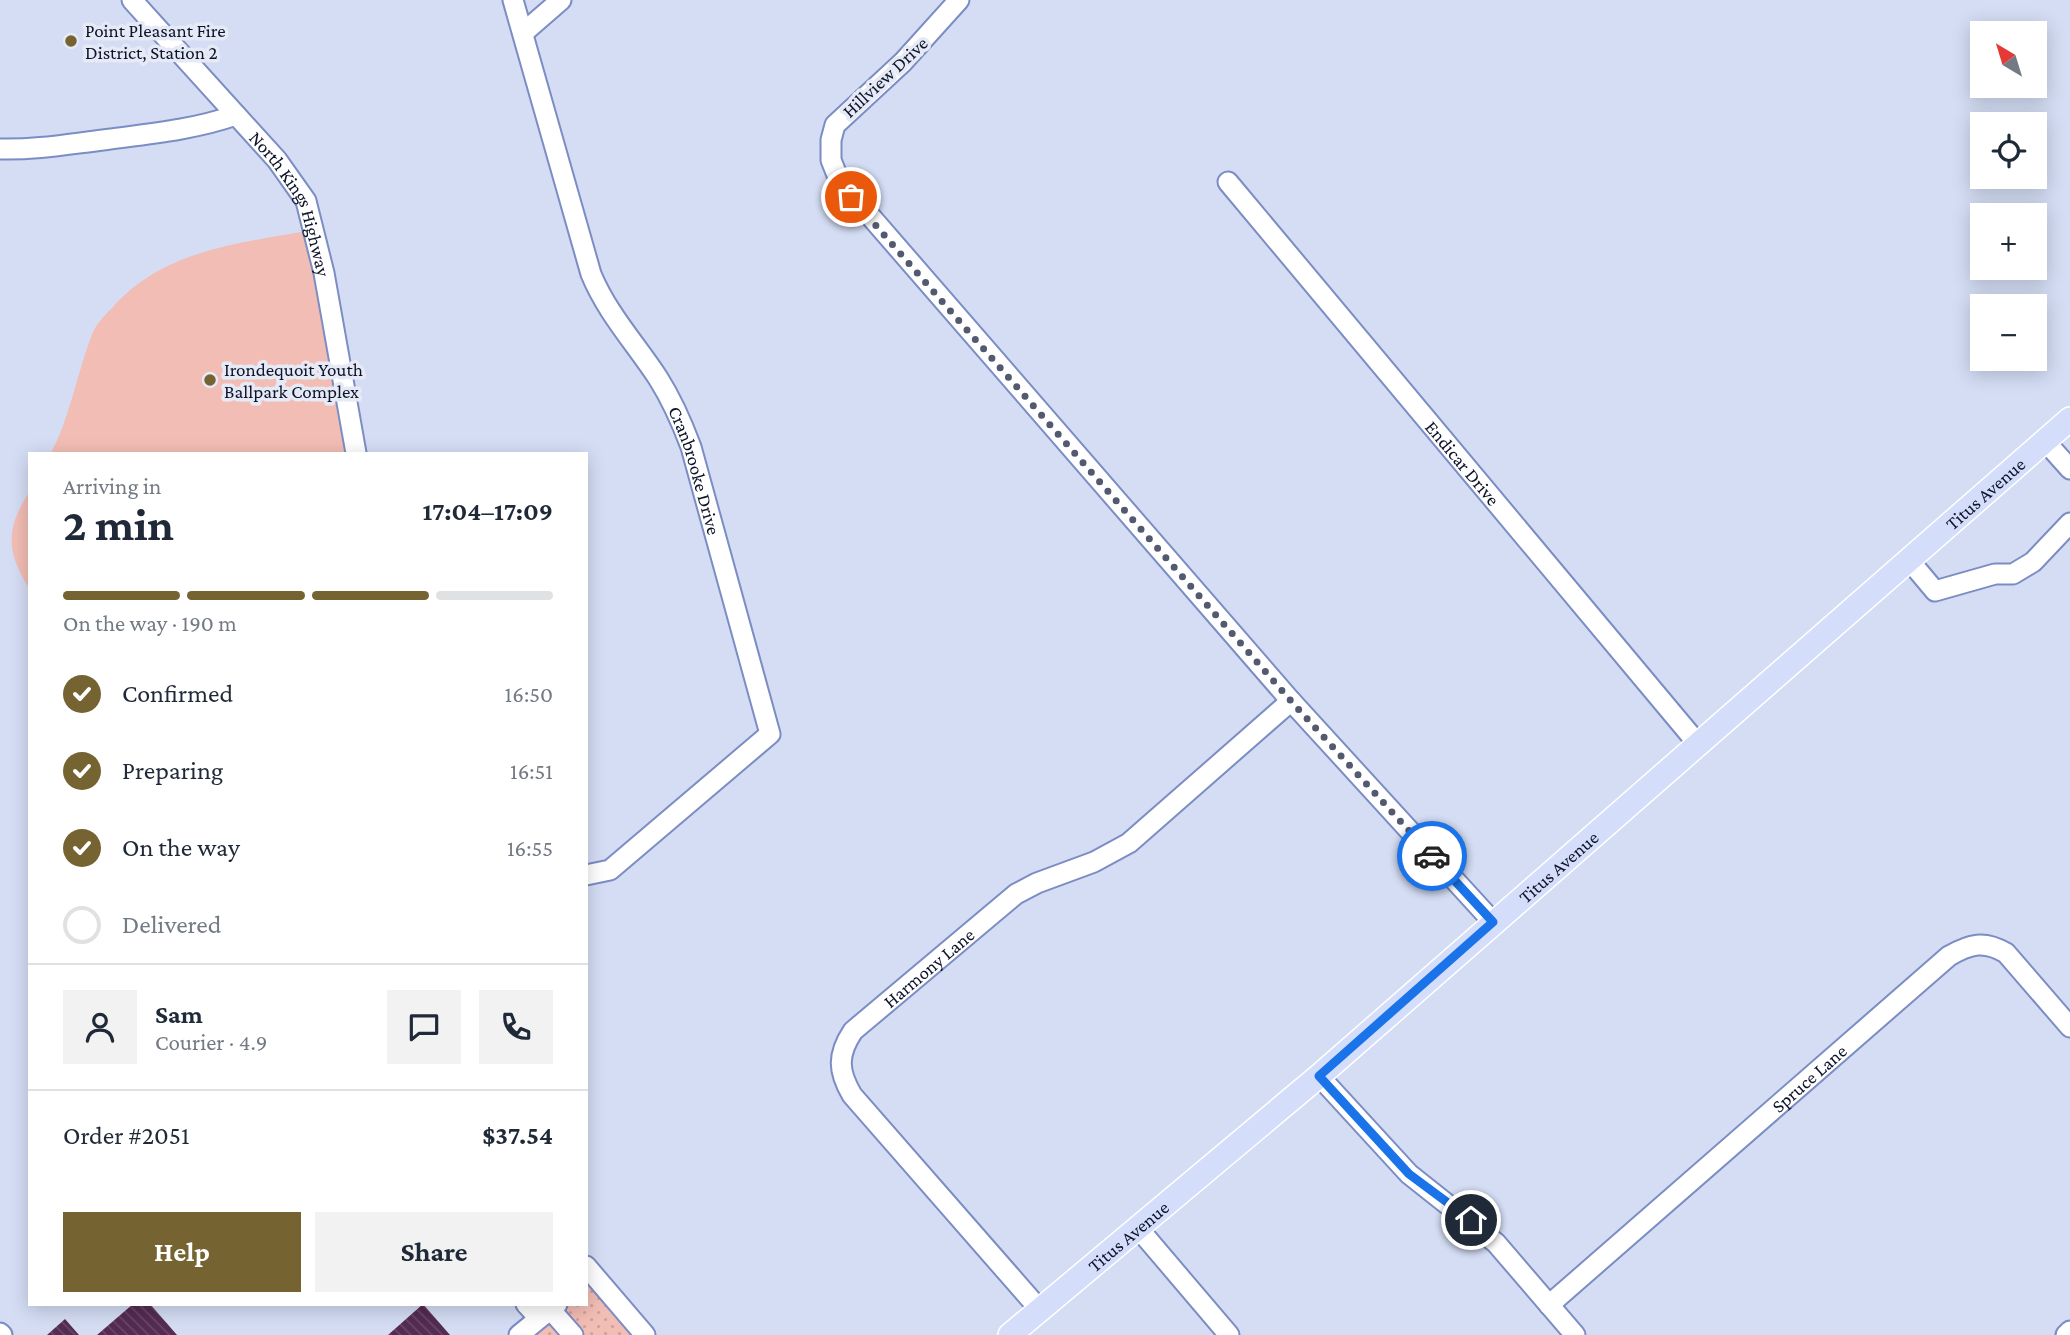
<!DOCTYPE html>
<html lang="en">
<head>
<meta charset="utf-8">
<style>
  :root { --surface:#fff; --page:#f2f2f3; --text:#1f2937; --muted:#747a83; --line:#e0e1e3; --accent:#766332 }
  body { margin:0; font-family:"Crimson Pro",serif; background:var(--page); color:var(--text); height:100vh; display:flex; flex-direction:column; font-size:26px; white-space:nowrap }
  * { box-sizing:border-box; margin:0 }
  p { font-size:23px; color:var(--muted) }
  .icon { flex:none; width:38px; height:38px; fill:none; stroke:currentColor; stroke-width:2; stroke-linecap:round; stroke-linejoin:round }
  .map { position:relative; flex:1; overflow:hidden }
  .side { position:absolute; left:28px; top:452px; width:560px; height:854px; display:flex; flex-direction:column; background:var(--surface); border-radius:0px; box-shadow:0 4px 18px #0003 }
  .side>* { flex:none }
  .needle { width:46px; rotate:322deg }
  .controls { position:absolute; left:1970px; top:21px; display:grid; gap:14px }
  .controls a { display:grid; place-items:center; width:77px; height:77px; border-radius:0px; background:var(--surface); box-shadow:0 4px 18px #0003; font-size:35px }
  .pin { position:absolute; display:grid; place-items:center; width:60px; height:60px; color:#fff; margin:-30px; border:4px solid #fff; border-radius:50%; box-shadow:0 2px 7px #0007 }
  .courier { position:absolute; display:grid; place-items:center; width:70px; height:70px; margin:-35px; border:5px solid #1a73e8; border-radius:50%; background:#fff; color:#222; box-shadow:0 2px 9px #0007 }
  .overview em { font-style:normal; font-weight:700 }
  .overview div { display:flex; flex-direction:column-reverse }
  .overview { display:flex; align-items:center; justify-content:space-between; height:119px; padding:0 35px }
  h1 { font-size:46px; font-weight:700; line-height:52px }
  .bar { display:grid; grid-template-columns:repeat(4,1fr); gap:10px 7px; align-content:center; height:84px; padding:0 35px }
  .bar i { height:9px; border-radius:5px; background:var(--line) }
  .bar .selected { background:var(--accent) }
  .bar p { grid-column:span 4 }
  .line { display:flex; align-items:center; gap:18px; padding:0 35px; border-top:2px solid var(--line) }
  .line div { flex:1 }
  .round { display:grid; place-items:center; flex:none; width:74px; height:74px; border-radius:0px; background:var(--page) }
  ol { padding:0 35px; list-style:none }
  li { display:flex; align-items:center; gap:21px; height:77px }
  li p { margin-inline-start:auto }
  li .icon { padding:7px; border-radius:50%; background:var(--accent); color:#fff; stroke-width:4 }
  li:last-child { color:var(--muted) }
  li i { width:38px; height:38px; border:4px solid var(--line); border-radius:50% }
  .cta { display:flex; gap:14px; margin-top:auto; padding:14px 35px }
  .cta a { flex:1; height:80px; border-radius:0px; background:var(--accent); color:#fff; font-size:28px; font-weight:700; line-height:80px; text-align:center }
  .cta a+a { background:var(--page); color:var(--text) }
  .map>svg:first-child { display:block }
</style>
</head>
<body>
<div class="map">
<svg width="2070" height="1335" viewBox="0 0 2070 1335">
  <defs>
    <pattern id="park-dots" width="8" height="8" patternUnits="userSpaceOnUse" patternTransform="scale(1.75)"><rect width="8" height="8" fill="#f2bdb4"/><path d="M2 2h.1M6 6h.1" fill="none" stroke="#cea29b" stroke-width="1.8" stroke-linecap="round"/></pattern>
    <pattern id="building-back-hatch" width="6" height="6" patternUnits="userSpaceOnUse" patternTransform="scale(1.75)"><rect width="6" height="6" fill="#542b52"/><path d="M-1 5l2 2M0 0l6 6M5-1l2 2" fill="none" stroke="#684768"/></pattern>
  </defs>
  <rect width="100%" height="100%" fill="#d4ddf4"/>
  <g fill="#f2bdb4">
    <path d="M 313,230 L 355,453 L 51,453 C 71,415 77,372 93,332 C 97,323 106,314 113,307 C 164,249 241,243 313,230 Z"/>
    <path d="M 30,491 L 30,590 C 6,552 5,529 30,491 Z"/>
  </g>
  <polygon fill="url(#park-dots)" points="586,1275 645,1335 516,1335 553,1304 586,1304"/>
  <g fill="url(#building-back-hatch)">
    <polygon points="133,1304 150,1304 177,1335 97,1335"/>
    <polygon points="423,1304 450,1335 388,1335"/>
    <polygon points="65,1319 79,1335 47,1335"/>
  </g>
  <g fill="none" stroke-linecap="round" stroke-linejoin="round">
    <g stroke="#7b8dc3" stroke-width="23">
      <g id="minor">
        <path id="s1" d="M 132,0 L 277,160 L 306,201 L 324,273 L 356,453"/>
        <path id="s2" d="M 513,0 L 591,274 C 607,313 635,343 658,378 C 672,400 682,423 691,447 L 770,734 L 610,870 L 586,875"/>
        <polyline points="959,0 903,62 835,125 831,140 831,160 839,180 1291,701 1493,922"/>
        <polyline points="523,33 561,0"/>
        <path d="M 0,149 C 35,150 69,144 103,140 C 148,134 193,130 236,115"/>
        <path id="s3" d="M 1228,182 L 1698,744"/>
        <polyline points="2045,441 2070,469"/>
        <polyline points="1909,560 1935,591 1995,574 2013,574 2033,562 2070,523"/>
        <polyline points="1319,1076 1409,1174 1496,1243 1575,1335"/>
        <polyline points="1138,1228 1229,1335"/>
        <polyline points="586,1266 645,1335"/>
        <polyline points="526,1304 539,1318"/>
        <path id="s4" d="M 1549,1305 L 1949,956 C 1970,944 1984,940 2006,953 L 2070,1027"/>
        <polyline points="550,1309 573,1335"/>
        <path id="s5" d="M 1040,1310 L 852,1095 C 838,1071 837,1055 853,1031 L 1016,894 L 1037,883 L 1094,862 L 1129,843 L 1291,701"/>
        <polyline points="0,1333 2,1335"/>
        <polyline points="519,1335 557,1304"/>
        <polyline points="2066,1335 2070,1331"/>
      </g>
    </g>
    <g stroke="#fff" stroke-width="26">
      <g id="major">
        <path id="s6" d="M 1010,1335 L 1319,1076 L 2070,419"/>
      </g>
    </g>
    <use href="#minor" stroke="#fff" stroke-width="19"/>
    <use href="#major" stroke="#d4defb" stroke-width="23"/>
  </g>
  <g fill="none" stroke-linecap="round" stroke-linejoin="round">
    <polyline stroke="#535a6f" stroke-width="7" stroke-dasharray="0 12.6" points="851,197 1291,701 1432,856"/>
    <polyline stroke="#1a73e8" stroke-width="9" points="1432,856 1493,922 1319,1076 1409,1174 1471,1220"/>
  </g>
  <g fill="#766332" stroke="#e6eaf6" stroke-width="2.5">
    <circle cx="71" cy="41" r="7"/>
    <circle cx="210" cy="380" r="7"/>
  </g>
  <g text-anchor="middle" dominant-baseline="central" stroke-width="7" stroke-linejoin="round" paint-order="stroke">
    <g font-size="19" fill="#0d1328" stroke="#e6eaf6" text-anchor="start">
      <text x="85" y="30">Point Pleasant Fire<tspan x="85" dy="22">District, Station 2</tspan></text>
      <text x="224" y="369">Irondequoit Youth<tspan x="224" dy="22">Ballpark Complex</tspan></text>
    </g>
    <g font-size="19" fill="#0d1328" stroke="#e6eaf6">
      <text transform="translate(885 77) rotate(-43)">Hillview Drive</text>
      <text stroke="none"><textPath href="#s1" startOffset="262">North Kings Highway</textPath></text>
      <text stroke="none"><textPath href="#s3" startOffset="366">Endicar Drive</textPath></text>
      <text stroke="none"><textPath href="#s2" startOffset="509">Cranbrooke Drive</textPath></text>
      <text stroke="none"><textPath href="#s6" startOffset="1288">Titus Avenue</textPath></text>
      <text stroke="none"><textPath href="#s6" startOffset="721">Titus Avenue</textPath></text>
      <text stroke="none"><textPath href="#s5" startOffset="453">Harmony Lane</textPath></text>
      <text stroke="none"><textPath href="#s4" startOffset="345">Spruce Lane</textPath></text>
      <text stroke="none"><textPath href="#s6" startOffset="154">Titus Avenue</textPath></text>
    </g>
  </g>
</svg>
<div class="controls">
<a><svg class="needle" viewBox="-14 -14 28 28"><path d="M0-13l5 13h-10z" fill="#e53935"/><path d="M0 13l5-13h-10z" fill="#747a83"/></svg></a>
<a><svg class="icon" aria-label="locate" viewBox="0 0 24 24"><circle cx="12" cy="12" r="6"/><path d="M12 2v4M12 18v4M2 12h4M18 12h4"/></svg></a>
<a>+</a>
<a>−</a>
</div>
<div class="pin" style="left:851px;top:197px;background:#ea580c"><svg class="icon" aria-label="bag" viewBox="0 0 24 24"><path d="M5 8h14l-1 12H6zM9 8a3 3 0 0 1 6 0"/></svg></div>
<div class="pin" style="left:1471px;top:1220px;background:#1f2937"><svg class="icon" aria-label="home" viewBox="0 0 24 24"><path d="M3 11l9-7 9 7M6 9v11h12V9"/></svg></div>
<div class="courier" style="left:1432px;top:856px"><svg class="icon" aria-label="car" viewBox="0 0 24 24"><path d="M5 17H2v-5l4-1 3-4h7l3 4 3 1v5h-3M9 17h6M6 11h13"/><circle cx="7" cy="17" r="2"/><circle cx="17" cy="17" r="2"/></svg></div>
<section class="side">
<div class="overview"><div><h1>2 min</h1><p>Arriving in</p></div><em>17:04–17:09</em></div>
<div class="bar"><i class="selected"></i><i class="selected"></i><i class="selected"></i><i></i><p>On the way · 190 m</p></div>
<ol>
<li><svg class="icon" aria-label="check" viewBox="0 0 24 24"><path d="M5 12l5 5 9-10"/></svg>Confirmed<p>16:50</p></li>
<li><svg class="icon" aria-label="check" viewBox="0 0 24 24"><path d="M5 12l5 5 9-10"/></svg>Preparing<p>16:51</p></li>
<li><svg class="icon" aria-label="check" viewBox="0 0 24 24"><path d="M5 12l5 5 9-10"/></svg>On the way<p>16:55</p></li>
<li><i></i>Delivered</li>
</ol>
<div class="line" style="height:126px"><a class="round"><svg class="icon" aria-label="person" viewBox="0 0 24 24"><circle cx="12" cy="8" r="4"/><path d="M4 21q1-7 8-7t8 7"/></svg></a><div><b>Sam</b><p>Courier · 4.9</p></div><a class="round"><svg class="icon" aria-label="chat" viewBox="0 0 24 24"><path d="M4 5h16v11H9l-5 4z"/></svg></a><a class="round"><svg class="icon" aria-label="phone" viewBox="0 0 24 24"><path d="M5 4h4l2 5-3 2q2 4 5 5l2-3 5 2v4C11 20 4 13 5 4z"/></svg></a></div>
<div class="line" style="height:91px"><div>Order #2051</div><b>$37.54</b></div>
<div class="cta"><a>Help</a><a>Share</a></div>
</section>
</div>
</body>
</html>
